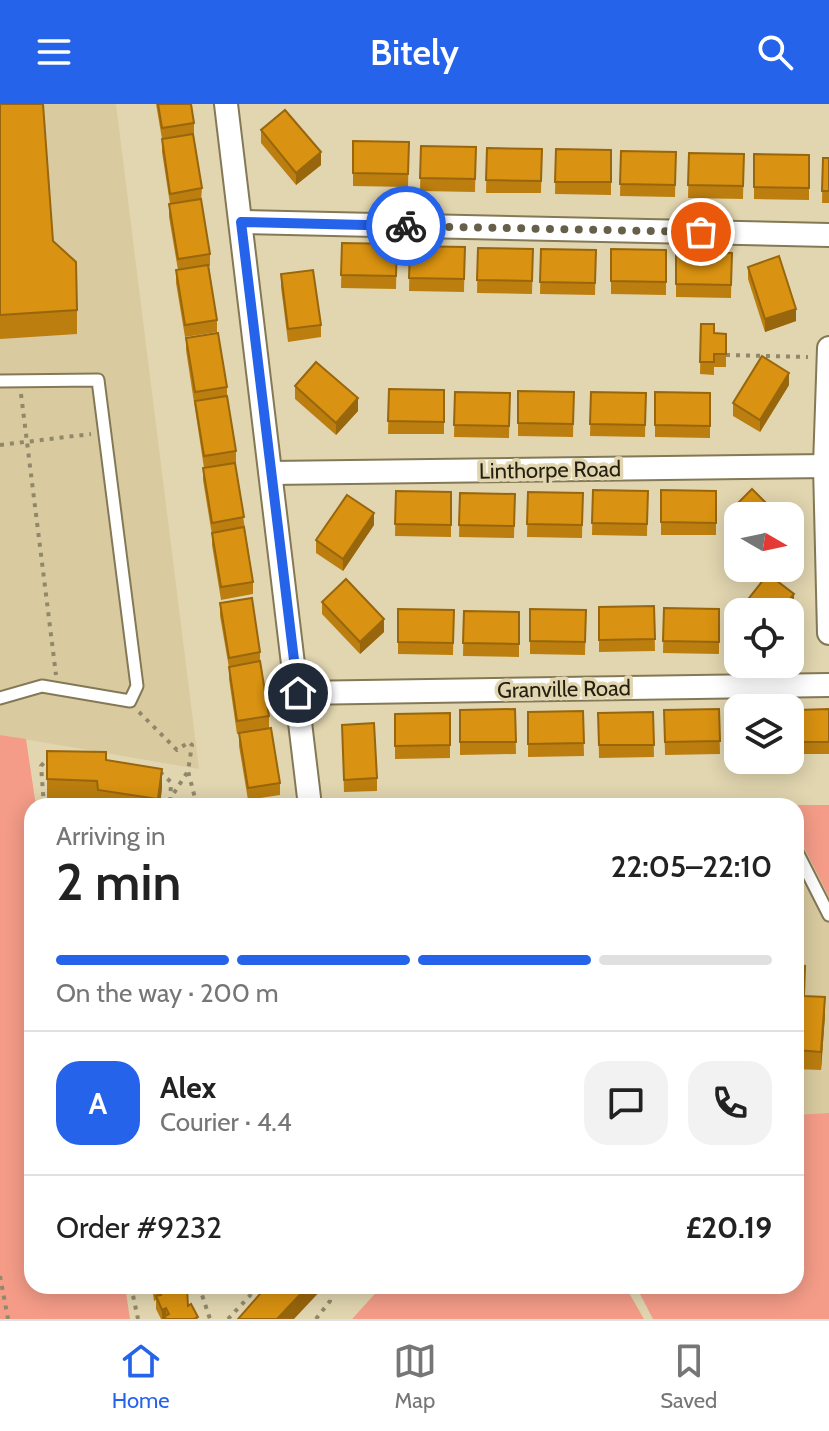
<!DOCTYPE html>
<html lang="en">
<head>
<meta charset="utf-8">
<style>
  :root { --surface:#fff; --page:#f2f2f2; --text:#222; --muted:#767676; --line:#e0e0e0; --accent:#2563eb }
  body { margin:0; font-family:Cabin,sans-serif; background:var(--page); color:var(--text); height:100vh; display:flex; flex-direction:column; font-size:30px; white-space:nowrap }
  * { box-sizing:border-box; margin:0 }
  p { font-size:26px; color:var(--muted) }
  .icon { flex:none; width:44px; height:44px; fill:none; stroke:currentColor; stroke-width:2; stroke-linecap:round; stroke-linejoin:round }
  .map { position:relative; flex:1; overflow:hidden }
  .panel { position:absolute; left:24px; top:694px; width:780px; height:496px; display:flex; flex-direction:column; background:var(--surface); border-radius:24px; box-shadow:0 4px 20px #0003 }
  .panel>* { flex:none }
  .needle { width:52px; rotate:99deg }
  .tools { position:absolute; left:724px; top:398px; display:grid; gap:16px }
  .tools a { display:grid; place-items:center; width:80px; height:80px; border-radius:16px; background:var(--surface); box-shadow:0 4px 20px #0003; font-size:40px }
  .pin { position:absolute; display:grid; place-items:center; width:68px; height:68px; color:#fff; margin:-34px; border:4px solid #fff; border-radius:50%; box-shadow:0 2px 8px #0007 }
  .courier { position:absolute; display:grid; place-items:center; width:80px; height:80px; margin:-40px; border:6px solid #2563eb; border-radius:50%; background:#fff; color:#222; box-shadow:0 2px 10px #0007 }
  .headline em { font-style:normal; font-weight:600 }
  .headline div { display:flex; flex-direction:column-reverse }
  .headline { display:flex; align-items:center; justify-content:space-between; height:136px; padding:0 32px }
  h1 { font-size:52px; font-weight:600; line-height:60px }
  .bar { display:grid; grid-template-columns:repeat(4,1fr); gap:12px 8px; align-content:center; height:96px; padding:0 32px }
  .bar i { height:10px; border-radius:6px; background:var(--line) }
  .bar .on { background:var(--accent) }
  .bar p { grid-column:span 4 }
  .line { display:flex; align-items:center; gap:20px; padding:0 32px; border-top:2px solid var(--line) }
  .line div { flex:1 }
  .round { display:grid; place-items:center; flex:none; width:84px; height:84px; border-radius:24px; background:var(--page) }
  header { display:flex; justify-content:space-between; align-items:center; height:104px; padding:0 32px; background:var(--accent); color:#fff; font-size:36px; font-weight:600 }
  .tab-bar { display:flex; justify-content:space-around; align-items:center; height:112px; border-top:2px solid var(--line); background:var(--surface); font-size:22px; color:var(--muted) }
  .tab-bar a { display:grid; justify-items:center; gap:4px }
  .tab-bar .on { color:var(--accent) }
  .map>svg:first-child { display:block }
</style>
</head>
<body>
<header><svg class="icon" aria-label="menu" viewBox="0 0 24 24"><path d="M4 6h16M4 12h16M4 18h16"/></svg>Bitely<svg class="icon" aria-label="search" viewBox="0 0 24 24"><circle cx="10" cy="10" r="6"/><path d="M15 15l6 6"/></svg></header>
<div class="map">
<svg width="829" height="1215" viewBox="0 0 829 1215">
  <rect width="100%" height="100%" fill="#e2d6b0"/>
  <g fill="#d9cb9f">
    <polygon points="0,0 116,0 199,665 0,631"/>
    <polygon points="829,701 829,1215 653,1215 636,1182 796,1182 796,702 770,702"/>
  </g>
  <g fill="#f49c88">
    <polygon points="0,631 26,635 36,702 32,702 32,1182 125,1182 130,1215 0,1215"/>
    <polygon points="791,701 829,701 829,793 805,745 796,736 796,702"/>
    <polygon points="829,1009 829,1215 653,1215 636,1182 796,1182 796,1011"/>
    <polygon points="382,1182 625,1182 644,1215 352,1215"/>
  </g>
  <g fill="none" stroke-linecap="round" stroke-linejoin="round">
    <g stroke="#847956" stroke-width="15">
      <g id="lane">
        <polyline points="0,277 98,276 137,582 130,597 42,582 0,594"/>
        <polyline points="796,746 829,811"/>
      </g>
    </g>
    <g stroke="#847956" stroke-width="26">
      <g id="street">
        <polyline points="226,0 310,702"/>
        <polyline points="241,118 829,131"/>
        <polyline points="829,244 825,362 829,529"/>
        <polyline points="271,369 829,362"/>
        <polyline points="298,589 829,581"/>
      </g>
    </g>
    <g stroke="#91886c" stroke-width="4" stroke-dasharray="4 6" stroke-linecap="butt">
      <polyline points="726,251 808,253"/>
      <polyline points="21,290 56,571"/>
      <polyline points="0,341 91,330"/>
      <polyline points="139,608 177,646 189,638 192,641 188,667 197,702"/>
      <polyline points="160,668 171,678 170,702"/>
      <polyline points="174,689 188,667"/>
      <polyline points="44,702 41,662 49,653"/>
      <polyline points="0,1172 8,1215"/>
      <polyline points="131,1182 138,1215"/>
      <polyline points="199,1182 210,1215"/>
      <polyline points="228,1215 259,1182"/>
      <polyline points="316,1215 330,1197 331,1182"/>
    </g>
    <use href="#lane" stroke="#fff" stroke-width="11"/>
    <use href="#street" stroke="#fff" stroke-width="22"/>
  </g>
  <g fill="#bb7e0f">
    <polygon points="0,0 53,137 77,206 77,230 0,235"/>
    <polygon points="156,0 191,0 194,19 194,32 202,84 201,97 210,150 210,162 209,162 217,216 217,228 185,233 176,179 176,166 178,166 169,113 169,100 170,100 162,48 162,35"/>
    <polygon points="261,26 321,61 296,81 261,39"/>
    <polygon points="353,37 409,38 408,83 353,82"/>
    <polygon points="421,42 476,43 475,88 420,87"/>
    <polygon points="487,44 542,45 541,89 486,89"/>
    <polygon points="556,45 611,46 611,91 555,90"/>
    <polygon points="621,47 676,48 675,93 620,92"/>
    <polygon points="689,49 744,50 743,95 688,94"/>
    <polygon points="754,50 809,51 809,96 754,95"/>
    <polygon points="823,54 829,54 829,99 822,99"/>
    <polygon points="342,139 397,140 396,185 341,184"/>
    <polygon points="410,142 465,143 464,188 409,187"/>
    <polygon points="478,144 533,145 532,190 477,189"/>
    <polygon points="541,145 596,146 595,191 540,190"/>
    <polygon points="611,145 666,146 666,191 611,190"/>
    <polygon points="676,148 732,149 731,194 676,193"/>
    <polygon points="748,163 796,217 765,228 748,175"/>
    <polygon points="281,170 321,221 321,233 288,238 281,183"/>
    <polygon points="701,220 714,229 726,230 726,263 714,263 714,271 700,270"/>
    <polygon points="186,234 227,283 227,292 236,347 236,359 235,359 253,478 253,490 221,496 212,441 212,431 203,376 203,364 204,364 186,246"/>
    <polygon points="789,281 760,328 733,312 733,299"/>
    <polygon points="295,282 358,307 336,331 295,295"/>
    <polygon points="389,285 444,286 444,330 388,330"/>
    <polygon points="518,287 574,288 573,333 518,332"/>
    <polygon points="455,288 510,289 509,334 454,333"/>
    <polygon points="591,288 646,289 645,333 590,332"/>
    <polygon points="655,288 710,289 710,334 655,333"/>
    <polygon points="593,386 648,387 647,432 592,431"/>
    <polygon points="661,386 716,387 716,431 661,431"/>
    <polygon points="396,387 451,388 451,433 395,432"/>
    <polygon points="528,388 583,389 582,434 527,433"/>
    <polygon points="460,389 515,390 514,434 459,433"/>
    <polygon points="729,408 738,412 738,429 729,420"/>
    <polygon points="374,421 343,467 316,449 316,436"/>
    <polygon points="768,470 794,490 794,503 789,508 738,508 738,529 734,526 734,513"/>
    <polygon points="322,498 384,528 360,550 322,510"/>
    <polygon points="220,499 260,548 260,557 269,612 269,624 280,679 280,691 248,696 239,642 239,630 237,630 229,575 229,564 220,512"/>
    <polygon points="654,502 655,547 599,548 599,503"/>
    <polygon points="664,504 719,505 719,550 663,549"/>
    <polygon points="398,505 454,506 453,551 398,550"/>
    <polygon points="530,505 586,506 585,551 530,550"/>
    <polygon points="464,507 519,508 519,553 463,552"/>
    <polygon points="515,605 516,650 460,651 460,606"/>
    <polygon points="719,605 720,650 665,651 664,606"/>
    <polygon points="829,605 829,650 799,650 798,606"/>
    <polygon points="728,606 738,606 738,651 729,651"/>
    <polygon points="583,607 584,652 528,653 528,608"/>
    <polygon points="653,608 654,653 599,654 598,609"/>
    <polygon points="450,609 450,654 395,655 395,610"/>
    <polygon points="342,621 377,674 377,687 344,688"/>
    <polygon points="47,647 106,656 162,683 160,702 98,702 97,695 47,694"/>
    <polygon points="796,861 805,880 805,892 825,911 821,966 796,965"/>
    <polygon points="152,1182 183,1182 188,1202 198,1215 161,1215 156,1205 156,1196 154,1197"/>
  </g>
  <g fill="#98660c">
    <polygon points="321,48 321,61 296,81 296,69"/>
    <polygon points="796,205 796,217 765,228 765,215"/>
    <polygon points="789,269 789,281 760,328 760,316"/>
    <polygon points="358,294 358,307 336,331 336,319"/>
    <polygon points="374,409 374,421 343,467 343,455"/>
    <polygon points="794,490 794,503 789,508 779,508"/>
    <polygon points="384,515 384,528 360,550 360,538"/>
    <polygon points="162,665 162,683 160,702 158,702"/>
    <polygon points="825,893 825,911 821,966 821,948"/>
    <polygon points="308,1182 325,1182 294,1215 277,1215"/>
    <polygon points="166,1204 166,1215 165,1212 165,1215 162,1215 162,1206"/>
  </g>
  <g fill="#d99211" stroke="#98660c" stroke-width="2">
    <polygon points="0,0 43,0 53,137 76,158 77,206 0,211"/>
    <polygon points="158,0 191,0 194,19 162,24"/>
    <polygon points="285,6 321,48 296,69 261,26"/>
    <polygon points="193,30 202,84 170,90 162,35"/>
    <polygon points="353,37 409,38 408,70 353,69"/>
    <polygon points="421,42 476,43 475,75 420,74"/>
    <polygon points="487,44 542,45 541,77 486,76"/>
    <polygon points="556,45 611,46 611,78 555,78"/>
    <polygon points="621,47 676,48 675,81 620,80"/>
    <polygon points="689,49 744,50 743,82 688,81"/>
    <polygon points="754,50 809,51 809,84 754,83"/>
    <polygon points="823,54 829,54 829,87 822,87"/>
    <polygon points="201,95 210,150 178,155 169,100"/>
    <polygon points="342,139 397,140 396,172 341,171"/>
    <polygon points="410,142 465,143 464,175 409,174"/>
    <polygon points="478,144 533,145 532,177 477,176"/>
    <polygon points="541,145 596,146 595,179 540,178"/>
    <polygon points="611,145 666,146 666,178 611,177"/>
    <polygon points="676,148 732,149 731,181 676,180"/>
    <polygon points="779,152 796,205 765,215 748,163"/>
    <polygon points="208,161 217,216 185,221 176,166"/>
    <polygon points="313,166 321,221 288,225 281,170"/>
    <polygon points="701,220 714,220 714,229 726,230 726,250 714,250 714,258 700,258"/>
    <polygon points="218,229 227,283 195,288 186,234"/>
    <polygon points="762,252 789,269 760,316 733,299"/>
    <polygon points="316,258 358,294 336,319 295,282"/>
    <polygon points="389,285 444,286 444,318 388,317"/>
    <polygon points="518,287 574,288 573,320 518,319"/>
    <polygon points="455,288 510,289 509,322 454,321"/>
    <polygon points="591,288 646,289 645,321 590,320"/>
    <polygon points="655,288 710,289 710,322 655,321"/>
    <polygon points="227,292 236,347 204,352 195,297"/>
    <polygon points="235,359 244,413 212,419 203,364"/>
    <polygon points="752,385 779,412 738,412 738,416 729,408"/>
    <polygon points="593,386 648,387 647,420 592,419"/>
    <polygon points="661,386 716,387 716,419 661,418"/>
    <polygon points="396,387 451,388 451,421 395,420"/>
    <polygon points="528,388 583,389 582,421 527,420"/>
    <polygon points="460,389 515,390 514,422 459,421"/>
    <polygon points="347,391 374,409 343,455 316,436"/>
    <polygon points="244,423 253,478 221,483 212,429"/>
    <polygon points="768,470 794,490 779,508 738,508 738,517 734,513"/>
    <polygon points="346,475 384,515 360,538 322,498"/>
    <polygon points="252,494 260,548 229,554 220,499"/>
    <polygon points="654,502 655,535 599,536 599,503"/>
    <polygon points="664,504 719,505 719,538 663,537"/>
    <polygon points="398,505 454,506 453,539 398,538"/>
    <polygon points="530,505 586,506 585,538 530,537"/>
    <polygon points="464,507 519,508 519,540 463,539"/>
    <polygon points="260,557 269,612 237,617 229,563"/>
    <polygon points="515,605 516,638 460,638 460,606"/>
    <polygon points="719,605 720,637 665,638 664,606"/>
    <polygon points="829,605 829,638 799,638 798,606"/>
    <polygon points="728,606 738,606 738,639 729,639"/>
    <polygon points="583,607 584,639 528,640 528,608"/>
    <polygon points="653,608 654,641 599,641 598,609"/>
    <polygon points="450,609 450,641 395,642 395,610"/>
    <polygon points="374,619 377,674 344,676 342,621"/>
    <polygon points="271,624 280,679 248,684 239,629"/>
    <polygon points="47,647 106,648 106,656 162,665 158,695 98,686 97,677 47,675"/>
    <polygon points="177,697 206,702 176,702"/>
    <polygon points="796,861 805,862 804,892 825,893 821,948 796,946"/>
    <polygon points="154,1182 179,1182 180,1185 187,1184 188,1202 191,1200 198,1213 194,1215 166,1215 165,1212 169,1210 166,1204 162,1206 156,1192 161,1191 159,1183 154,1184"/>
    <polygon points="267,1182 308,1182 277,1215 238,1215"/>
  </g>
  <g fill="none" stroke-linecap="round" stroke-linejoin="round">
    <polyline stroke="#665f49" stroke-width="8" stroke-dasharray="0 14.4" points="406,122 701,128"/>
    <polyline stroke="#2563eb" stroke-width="10" points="298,589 241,118 406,122"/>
  </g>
  <g text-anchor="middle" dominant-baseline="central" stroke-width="7" stroke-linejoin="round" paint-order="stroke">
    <g font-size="22" fill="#241f11" stroke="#e2d6b0">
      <text transform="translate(550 366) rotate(-1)">Linthorpe Road</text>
      <text transform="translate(564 585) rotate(-1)">Granville Road</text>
    </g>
  </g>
</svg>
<div class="tools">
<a><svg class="needle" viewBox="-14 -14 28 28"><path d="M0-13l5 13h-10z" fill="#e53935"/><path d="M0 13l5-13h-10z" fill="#767676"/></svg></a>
<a><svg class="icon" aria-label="locate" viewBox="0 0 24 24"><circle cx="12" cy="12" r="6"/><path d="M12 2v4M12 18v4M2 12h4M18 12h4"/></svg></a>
<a><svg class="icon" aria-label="layers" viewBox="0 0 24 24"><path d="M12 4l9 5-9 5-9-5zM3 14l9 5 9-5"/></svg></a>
</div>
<div class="pin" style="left:701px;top:128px;background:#ea580c"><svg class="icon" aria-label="bag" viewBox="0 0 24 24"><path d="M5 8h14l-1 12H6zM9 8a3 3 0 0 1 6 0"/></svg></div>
<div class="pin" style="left:298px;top:589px;background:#1f2937"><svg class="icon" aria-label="home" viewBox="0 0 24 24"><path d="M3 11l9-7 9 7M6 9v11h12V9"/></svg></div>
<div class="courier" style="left:406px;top:122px"><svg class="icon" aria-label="bike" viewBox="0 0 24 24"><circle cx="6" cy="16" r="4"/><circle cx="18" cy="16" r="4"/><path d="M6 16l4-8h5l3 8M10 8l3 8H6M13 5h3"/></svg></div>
<section class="panel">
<div class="headline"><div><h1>2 min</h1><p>Arriving in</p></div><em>22:05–22:10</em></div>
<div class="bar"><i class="on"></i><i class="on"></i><i class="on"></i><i></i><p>On the way · 200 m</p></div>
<div class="line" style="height:144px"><b class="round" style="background:var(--accent);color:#fff">A</b><div><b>Alex</b><p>Courier · 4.4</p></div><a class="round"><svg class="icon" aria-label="chat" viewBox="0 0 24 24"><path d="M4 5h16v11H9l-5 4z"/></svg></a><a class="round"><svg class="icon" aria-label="phone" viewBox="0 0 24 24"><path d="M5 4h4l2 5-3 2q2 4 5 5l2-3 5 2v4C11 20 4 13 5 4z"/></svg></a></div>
<div class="line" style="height:104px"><div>Order #9232</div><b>£20.19</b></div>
</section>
</div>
<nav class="tab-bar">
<a class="on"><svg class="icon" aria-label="home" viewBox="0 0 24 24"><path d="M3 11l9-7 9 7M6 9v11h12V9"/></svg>Home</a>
<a><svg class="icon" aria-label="map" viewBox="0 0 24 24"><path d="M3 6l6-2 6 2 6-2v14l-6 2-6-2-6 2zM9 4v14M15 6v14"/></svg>Map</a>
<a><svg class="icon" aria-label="saved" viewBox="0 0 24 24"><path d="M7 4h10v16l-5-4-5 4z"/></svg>Saved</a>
</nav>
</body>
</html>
